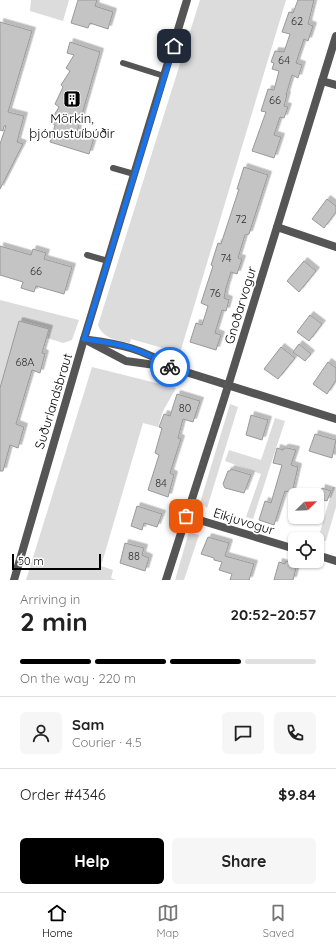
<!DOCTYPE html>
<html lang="en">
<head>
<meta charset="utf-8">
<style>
  :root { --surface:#fff; --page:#f6f6f6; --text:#222; --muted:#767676; --line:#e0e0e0; --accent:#000 }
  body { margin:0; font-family:Quicksand,sans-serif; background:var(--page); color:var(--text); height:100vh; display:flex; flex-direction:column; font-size:15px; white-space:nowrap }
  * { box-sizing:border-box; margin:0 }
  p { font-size:13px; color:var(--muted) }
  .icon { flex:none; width:22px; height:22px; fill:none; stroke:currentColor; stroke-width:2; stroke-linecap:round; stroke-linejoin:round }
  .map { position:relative; height:580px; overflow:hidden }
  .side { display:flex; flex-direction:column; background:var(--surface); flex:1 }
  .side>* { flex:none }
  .needle { width:26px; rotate:67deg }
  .controls { position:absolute; left:288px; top:488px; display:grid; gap:8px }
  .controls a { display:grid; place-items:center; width:36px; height:36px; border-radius:6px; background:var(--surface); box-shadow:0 1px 3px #0004; font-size:20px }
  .scale { position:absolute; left:12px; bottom:10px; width:89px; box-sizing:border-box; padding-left:4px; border:2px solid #000; border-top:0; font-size:11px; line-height:14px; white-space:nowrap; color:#000; -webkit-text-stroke:3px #fff; paint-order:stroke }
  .pin { position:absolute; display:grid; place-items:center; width:34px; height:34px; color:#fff; margin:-17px; border-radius:8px; box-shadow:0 2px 6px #0006 }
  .courier { position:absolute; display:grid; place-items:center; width:40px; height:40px; margin:-20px; border:3px solid #1a73e8; border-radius:50%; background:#fff; color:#222; box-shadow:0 1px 5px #0007 }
  .summary em { font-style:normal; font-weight:700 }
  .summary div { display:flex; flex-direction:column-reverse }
  .summary { display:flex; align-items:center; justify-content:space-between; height:68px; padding:0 20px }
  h1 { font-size:26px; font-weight:700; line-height:30px }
  .bar { display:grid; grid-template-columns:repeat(4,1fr); gap:6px 4px; align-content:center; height:48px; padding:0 20px }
  .bar i { height:5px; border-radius:3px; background:var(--line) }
  .bar .selected { background:var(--accent) }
  .bar p { grid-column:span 4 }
  .line { display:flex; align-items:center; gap:10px; padding:0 20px; border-top:1px solid var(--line) }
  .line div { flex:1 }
  .round { display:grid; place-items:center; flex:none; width:42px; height:42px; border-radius:6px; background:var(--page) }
  .action { display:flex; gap:8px; margin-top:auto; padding:8px 20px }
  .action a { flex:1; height:46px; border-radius:6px; background:var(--accent); color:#fff; font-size:16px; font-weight:700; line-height:46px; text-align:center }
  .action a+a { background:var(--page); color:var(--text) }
  .menu { display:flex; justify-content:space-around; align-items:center; height:56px; border-top:1px solid var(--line); background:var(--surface); font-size:11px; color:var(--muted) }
  .menu a { display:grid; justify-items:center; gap:2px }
  .menu .selected { color:var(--accent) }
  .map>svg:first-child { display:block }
</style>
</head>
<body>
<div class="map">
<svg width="336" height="580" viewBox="0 0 336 580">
  <defs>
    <filter id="shadow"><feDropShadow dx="3.5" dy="-3.5" stdDeviation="0" flood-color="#0004"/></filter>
  </defs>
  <rect width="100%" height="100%" fill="#fff"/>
  <g fill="#dcdcdc">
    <polygon points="31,0 69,0 63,21 30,11"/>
    <path d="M 200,0 L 286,0 L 180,353 L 131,339 L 130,343 C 117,340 103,339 98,325 Z"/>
    <polygon points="0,300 79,320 72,340 63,343 47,338 49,329 19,321 0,388"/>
    <polygon points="92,367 176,388 163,411 158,427 143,423 101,566 113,570 111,578 116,580 26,580"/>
    <polygon points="230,404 238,407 207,508 200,503"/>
    <polygon points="275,418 285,421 253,519 246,517 261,474 225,461 229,450 261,460"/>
    <polygon points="333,487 336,487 336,507 326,541 318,539"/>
    <polygon points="189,532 199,535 184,580 175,580"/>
  </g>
  <g fill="#c4c4c4" stroke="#999" filter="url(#shadow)">
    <polygon points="78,0 97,0 95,6 113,12 108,29 90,23 88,28 71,23"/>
    <polygon points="298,0 314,0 308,24 313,26 308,41 304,39 296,63 302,65 298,78 292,75 286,95 287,95 284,106 288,107 284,118 280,117 274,135 281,137 274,158 252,151 266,112 261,111 268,89 274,90 279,71 272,69 274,63 271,62 275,51 284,52 290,34 282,32 289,12 293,13"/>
    <polygon points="0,22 32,31 8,112 24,116 17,142 23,144 0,189 0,144 6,126 4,126 3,131 0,130"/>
    <polygon points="70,42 100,52 77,132 94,138 89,154 50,142 55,125 50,122 59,107 55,104 63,87 61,85 70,71 66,68 74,55 67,53"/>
    <polygon points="244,167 268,175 249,234 245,235 238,258 242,259 237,274 231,272 226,288 224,298 229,300 226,311 222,310 215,333 221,335 216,350 190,342 196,323 202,325 208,306 201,303 213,266 211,265 218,243 221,244 239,189 237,189"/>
    <polygon points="327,199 336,206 336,212 324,228 312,219"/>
    <polygon points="0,246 31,255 33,249 46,253 44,259 72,267 64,294 36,286 34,292 21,288 23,282 0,275"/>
    <polygon points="304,261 316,271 299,292 287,281"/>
    <polygon points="310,315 322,324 309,341 297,332"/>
    <polygon points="19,321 49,329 42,353 45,354 40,373 32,370 16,424 24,427 18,448 10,445 3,471 0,471 0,388"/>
    <polygon points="299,344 311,354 305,361 293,352"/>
    <polygon points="281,347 295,358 278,379 264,369"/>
    <polygon points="328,362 336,368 336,380 327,394 313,384"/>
    <polygon points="177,394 200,401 193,422 183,419 178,438 181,439 170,473 174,475 168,497 148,490 159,455 155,453 162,428 159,427 164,414 170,416"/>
    <polygon points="251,415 268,420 262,440 246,435"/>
    <polygon points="315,434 336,440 332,458 309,451"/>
    <polygon points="277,448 283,450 284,448 287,448 296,450 291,465 298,467 292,493 285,491 274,525 259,520 265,501 271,503 282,465 273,463"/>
    <polygon points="231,469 251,475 244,493 225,488 223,484 228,471 230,471"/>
    <polygon points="322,488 331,491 327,501 319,499"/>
    <polygon points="137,506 162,514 157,527 144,523 142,530 131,526"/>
    <polygon points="208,537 229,543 225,556 254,564 249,580 230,580 232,574 219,570 222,562 214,560 214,558 201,554"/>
    <polygon points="125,543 144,548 142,555 149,558 145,571 120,563"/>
    <polygon points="286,561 297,564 293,580 274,580 279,562 285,564"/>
  </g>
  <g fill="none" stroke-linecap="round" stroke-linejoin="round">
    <g stroke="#555" stroke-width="6">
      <polyline points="123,63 164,76"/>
      <polyline points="113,168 134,174"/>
      <polyline points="87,255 108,261"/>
    </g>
    <g stroke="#555" stroke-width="8">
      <polyline points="322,81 336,85"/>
      <polyline points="277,227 336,247"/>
      <polyline points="84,339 126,361 170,367 336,419"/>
      <path d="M 89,340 C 119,344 144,349 170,367"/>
      <polyline points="186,516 295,549"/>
      <polyline points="317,555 336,561"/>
      <polyline points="14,580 84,339 187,0"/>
      <polyline points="166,580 224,399 336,36"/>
    </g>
  </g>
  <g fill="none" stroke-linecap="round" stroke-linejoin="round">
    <polyline stroke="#595959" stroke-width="4" stroke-dasharray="0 7.2" points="170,367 228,385 186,516"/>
    <path stroke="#1a73e8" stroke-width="5" d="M 170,367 C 141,348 118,343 84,339 L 174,46"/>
  </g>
  <defs>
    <g id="building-square" transform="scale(0.9)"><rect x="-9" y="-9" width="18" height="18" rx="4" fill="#000" stroke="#fff"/><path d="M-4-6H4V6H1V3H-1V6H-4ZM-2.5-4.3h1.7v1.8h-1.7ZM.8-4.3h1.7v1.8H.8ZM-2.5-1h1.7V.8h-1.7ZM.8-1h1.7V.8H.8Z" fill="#fff"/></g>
  </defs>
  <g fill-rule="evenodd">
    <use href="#building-square" x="72" y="99"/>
  </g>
  <g text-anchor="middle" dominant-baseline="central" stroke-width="3.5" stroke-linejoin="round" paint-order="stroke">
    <g font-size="11" fill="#313131">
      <text x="297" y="21">62</text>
      <text x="284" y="60">64</text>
      <text x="275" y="100">66</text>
      <text x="241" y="219">72</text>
      <text x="226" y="258">74</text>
      <text x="36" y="271">66</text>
      <text x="215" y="293">76</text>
      <text x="25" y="362">68A</text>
      <text x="185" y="408">80</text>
      <text x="161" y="483">84</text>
      <text x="134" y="556">88</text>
    </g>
    <g font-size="13" fill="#000" stroke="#fff">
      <text x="72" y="118">Mörkin,<tspan x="72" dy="15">þjónustuíbúðir</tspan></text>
    </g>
    <g font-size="13" fill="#000" stroke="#fff">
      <text transform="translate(240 305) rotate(-73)">Gnoðarvogur</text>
      <text transform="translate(53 401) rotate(-73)">Suðurlandsbraut</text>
      <text transform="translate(244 521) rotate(17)">Eikjuvogur</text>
    </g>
  </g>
</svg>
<div class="controls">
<a><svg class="needle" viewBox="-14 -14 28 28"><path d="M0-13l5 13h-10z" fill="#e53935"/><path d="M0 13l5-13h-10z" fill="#767676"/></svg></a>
<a><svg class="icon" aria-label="locate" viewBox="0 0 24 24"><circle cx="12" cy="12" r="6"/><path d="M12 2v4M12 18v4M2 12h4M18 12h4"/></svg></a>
</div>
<div class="scale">50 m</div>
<div class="pin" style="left:186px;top:516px;background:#ea580c"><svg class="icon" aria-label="bag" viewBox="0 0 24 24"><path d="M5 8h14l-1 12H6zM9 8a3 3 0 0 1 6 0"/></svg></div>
<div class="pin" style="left:174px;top:46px;background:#1f2937"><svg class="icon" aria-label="home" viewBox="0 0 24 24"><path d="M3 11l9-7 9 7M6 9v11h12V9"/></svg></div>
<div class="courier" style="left:170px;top:367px"><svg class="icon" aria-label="bike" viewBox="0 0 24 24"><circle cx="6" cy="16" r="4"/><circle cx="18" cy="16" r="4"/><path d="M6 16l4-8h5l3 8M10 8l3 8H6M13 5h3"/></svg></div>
</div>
<section class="side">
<div class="summary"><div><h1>2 min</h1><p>Arriving in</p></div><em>20:52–20:57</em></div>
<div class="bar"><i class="selected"></i><i class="selected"></i><i class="selected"></i><i></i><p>On the way · 220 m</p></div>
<div class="line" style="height:72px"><a class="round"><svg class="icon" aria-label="person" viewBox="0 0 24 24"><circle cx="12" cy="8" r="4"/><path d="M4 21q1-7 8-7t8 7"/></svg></a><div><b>Sam</b><p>Courier · 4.5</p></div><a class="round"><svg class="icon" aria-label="chat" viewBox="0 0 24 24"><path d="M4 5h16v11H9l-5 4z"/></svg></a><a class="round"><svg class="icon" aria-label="phone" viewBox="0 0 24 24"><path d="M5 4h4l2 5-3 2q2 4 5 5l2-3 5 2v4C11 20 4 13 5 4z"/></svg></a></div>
<div class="line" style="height:52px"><div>Order #4346</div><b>$9.84</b></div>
<div class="action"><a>Help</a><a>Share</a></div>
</section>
<nav class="menu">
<a class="selected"><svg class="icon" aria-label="home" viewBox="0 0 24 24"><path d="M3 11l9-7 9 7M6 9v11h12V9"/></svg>Home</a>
<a><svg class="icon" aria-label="map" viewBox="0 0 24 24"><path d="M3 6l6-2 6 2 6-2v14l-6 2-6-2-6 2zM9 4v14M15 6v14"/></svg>Map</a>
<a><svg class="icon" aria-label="saved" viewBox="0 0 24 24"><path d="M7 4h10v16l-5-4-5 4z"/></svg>Saved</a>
</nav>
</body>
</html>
